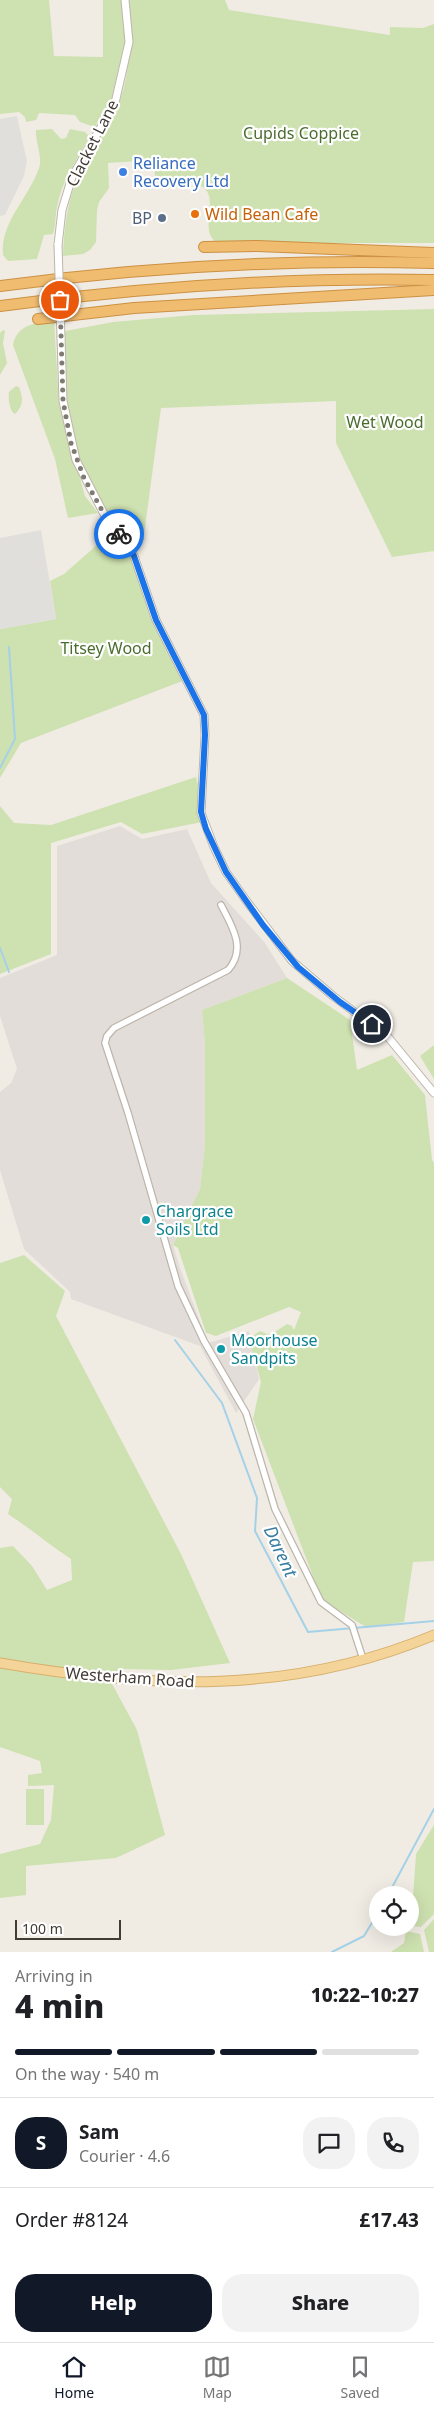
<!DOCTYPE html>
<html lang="en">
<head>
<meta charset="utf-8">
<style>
  :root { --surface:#fff; --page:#f2f2f2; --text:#202124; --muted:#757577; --line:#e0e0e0; --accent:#111827 }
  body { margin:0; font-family:"Noto Sans",sans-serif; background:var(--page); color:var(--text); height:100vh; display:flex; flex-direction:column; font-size:19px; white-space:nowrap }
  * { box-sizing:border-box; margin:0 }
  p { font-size:16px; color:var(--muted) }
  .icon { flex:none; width:28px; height:28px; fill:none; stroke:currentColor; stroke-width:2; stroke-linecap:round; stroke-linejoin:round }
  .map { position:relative; height:1952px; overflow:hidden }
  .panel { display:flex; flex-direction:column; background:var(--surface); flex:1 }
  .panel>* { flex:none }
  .tools { position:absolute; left:369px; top:1886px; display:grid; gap:10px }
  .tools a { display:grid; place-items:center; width:50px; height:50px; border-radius:50%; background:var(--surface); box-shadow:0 5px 20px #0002; font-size:25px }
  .scale { position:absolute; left:15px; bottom:12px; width:106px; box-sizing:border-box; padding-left:5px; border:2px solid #423c35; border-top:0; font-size:14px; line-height:18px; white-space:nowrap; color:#423c35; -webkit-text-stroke:4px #fff; paint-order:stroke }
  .pin { position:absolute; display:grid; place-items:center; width:42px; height:42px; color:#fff; margin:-21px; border:2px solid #fff; border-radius:50%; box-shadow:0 1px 5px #0007 }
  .courier { position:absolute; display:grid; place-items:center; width:50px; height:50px; margin:-25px; border:4px solid #1a73e8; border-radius:50%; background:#fff; color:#222; box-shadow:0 1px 6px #0007 }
  .head em { font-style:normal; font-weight:800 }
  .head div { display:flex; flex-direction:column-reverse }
  .head { display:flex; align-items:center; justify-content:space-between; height:85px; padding:0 15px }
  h1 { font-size:32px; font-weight:800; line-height:38px }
  .bar { display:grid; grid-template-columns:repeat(4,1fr); gap:8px 5px; align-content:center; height:60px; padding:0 15px }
  .bar i { height:6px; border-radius:4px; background:var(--line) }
  .bar .selected { background:var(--accent) }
  .bar p { grid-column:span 4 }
  .line { display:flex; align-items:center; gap:12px; padding:0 15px; border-top:1px solid var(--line) }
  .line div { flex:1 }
  .round { display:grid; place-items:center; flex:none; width:52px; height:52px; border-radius:20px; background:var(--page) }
  .primary-button { display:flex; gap:10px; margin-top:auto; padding:10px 15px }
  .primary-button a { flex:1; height:58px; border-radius:20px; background:var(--accent); color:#fff; font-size:20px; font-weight:800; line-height:58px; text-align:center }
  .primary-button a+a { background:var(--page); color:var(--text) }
  .tabs { display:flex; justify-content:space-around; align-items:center; height:70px; border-top:1px solid var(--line); background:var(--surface); font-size:14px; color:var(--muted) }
  .tabs a { display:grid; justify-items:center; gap:2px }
  .tabs .selected { color:var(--accent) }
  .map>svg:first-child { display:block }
</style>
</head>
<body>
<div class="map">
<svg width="434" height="1952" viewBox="0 0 434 1952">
  <rect width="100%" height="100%" fill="#f0ece4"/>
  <polygon fill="#e2ddd9" points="120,826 142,839 187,829 211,883 265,943 287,978 202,1010 205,1045 205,1144 200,1189 173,1245 179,1265 208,1343 249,1331 259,1379 236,1413 200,1346 71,1299 70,1292 24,1249 0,1170 0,1092 11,1083 17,1069 0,1016 0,978 57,955 57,846"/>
  <g fill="#cee1b0">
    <polygon points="0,0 49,0 54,56 103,57 103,0 122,0 125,41 111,100 95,127 80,122 75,115 39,113 36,120 26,122 25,117 19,112 0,114"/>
    <path d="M 129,0 L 225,0 L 229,10 L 390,35 L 390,27 L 423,28 L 434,24 L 434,243 L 217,243 C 191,225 240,177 169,182 L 168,176 L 155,177 L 154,160 L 108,163 L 109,188 L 99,202 L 97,210 L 96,242 L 90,250 L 83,254 L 63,256 C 65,210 71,184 95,144 C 104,129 115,116 121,98 C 131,66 131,33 129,0 Z"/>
    <path d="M 52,129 L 61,139 L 66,138 L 70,129 L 85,132 L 88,135 L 87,142 C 75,162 61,183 57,207 C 55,216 56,225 53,234 L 44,235 L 37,259 L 8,261 L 3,255 C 0,222 29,198 39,168 C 43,158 35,141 36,130 Z"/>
    <polygon points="434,309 434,551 392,557 336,443 336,401 161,408 143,542 116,530 126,542 185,680 21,743 0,778 0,629 56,619 50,581 64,574 115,529 84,478 66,420 61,337 66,331 113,322 194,315"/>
    <path d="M 54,320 L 59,404 L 85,496 L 98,513 L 68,518 L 55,459 L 13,345 C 17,324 36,323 54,320 Z"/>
    <polygon points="3,330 5,331 3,343 7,363 0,375 0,333"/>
    <path d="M 16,386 L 19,387 C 23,398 24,405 15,414 C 9,411 8,398 9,392 Z"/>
    <polygon points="196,777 207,821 142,834 121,822 51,843 51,954 0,974 0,806 14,823 51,825"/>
    <polygon points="287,978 350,1020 357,1070 392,1055 425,1095 432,1160 434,1163 434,1561 413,1562 404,1622 366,1627 322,1600 253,1419 261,1382 250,1342 251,1337 260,1331 270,1335 287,1324 292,1326 294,1330 301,1312 289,1307 216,1336 206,1333 178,1248 173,1245 200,1189 205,1144 205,1045 202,1010"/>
    <polygon points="434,1045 434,1079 420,1056"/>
    <path d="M 24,1255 L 65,1291 L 56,1316 L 181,1554 L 230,1663 L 171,1670 L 122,1669 L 111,1682 L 137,1730 L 165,1835 L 116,1858 L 26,1866 L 26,1895 L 0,1898 L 0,1854 L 40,1844 L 51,1820 L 54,1785 L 28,1786 L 28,1775 L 42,1773 L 40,1761 L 0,1747 L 0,1548 L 13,1546 L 32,1566 L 47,1590 L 72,1580 L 71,1559 C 49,1545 30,1528 8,1514 L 12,1499 L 0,1487 L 0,1263 Z"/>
    <rect x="26" y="1789" width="18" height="36"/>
    <polygon points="434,1825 434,1914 421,1927 411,1926 416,1854"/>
    <polygon points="434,1919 434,1952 429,1952 424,1930"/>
    <polygon points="406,1931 420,1934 424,1952 391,1952 404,1943"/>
  </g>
  <g fill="#e1dfdc">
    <polygon points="17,116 27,161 24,176 5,215 0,216 0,119"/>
    <polygon points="41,530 56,619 0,629 0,538"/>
  </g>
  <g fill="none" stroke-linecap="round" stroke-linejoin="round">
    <g stroke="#a5d1e8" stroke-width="2">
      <polyline points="0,768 15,739 9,647"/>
      <polyline points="0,948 9,972"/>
      <polyline points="175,1340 222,1403 257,1498 255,1531 308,1632 434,1621"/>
      <polyline points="388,1895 434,1809"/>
      <polyline points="332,1952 364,1936 378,1913"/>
    </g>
    <g stroke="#bdb6ab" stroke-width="8">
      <path id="minor" d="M 221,905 C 232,926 247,949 228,970 L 114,1028 L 107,1036 L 105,1043 L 128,1113 L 178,1286 L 204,1341 L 246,1413 L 275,1509 L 321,1602 L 352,1625 L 363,1659"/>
    </g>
    <g stroke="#bdb6ab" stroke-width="9">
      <g id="tertiary">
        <polyline points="58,245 62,210 72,177 115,103 129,42 125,0"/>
        <polyline points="61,337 63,401 76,460 104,514 134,556 156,620 204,715 205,735 201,813 214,847 226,872 248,903 292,961 333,996 388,1037 434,1093"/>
      </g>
    </g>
    <g stroke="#d7af6c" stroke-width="11">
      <path id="primary" d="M 0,1663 C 150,1689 291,1695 434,1635"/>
    </g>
    <g stroke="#cd9042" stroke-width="12">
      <g id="motorway">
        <polyline points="204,247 257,246 434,253"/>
        <path d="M 0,286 C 144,267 289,259 434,263"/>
        <path d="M 0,306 C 144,287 289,277 434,280"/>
        <polyline points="38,319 134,308 434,290"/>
      </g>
    </g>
    <use href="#minor" stroke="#fff" stroke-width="5.5"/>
    <use href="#tertiary" stroke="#fff" stroke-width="7"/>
    <use href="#primary" stroke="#f4d499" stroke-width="9"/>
    <use href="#motorway" stroke="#efbc70" stroke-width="10"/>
    <g stroke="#bdb6ab" stroke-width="9" stroke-linecap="butt">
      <polyline id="tertiary-bridge" points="58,245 61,337"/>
    </g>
    <use href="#tertiary-bridge" stroke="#fff" stroke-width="7"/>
  </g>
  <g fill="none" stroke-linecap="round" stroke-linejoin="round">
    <polyline stroke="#7f7a72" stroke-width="5" stroke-dasharray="0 9" points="60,300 63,401 71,443 84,478 108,521 119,534"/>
    <polyline stroke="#1a73e8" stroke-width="6" points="119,534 134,556 156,620 204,715 205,735 201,812 206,829 226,872 263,925 298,967 340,1002 372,1024"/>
  </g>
  <circle fill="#3f7fe0" stroke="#fff" stroke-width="2" cx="123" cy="172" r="5"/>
  <circle fill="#e8710a" stroke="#fff" stroke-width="2" cx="195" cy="214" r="5"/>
  <circle fill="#5c6f8a" stroke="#fff" stroke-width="2" cx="162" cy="218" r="5"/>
  <g fill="#0f9aa8" stroke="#fff" stroke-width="2">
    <circle cx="146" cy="1220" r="5"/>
    <circle cx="221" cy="1349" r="5"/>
  </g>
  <g text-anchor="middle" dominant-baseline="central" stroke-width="4.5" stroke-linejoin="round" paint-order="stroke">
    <g font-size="16" fill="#4a6d2e" stroke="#fff">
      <text x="301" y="133">Cupids Coppice</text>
      <text x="385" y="422">Wet Wood</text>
      <text x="106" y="648">Titsey Wood</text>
    </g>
    <g font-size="16" fill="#423c35" stroke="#fff">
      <text transform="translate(92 143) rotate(-63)">Clacket Lane</text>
      <text transform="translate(130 1677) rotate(4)">Westerham Road</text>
    </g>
    <g font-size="16" fill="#366cbe" stroke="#fff" text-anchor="start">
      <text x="133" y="163">Reliance<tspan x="133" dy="18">Recovery Ltd</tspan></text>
    </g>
    <g font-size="16" fill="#c56008" stroke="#fff" text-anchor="start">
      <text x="205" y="214">Wild Bean Cafe</text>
    </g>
    <g font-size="16" fill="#4e5e75" stroke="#fff" text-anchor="end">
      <text x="152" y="218">BP</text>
    </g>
    <g font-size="16" fill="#0d838f" stroke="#fff" text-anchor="start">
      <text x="156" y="1211">Chargrace<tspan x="156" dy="18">Soils Ltd</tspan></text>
      <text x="231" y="1340">Moorhouse<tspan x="231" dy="18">Sandpits</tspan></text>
    </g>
    <g font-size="18" font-style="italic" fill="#397da2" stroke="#fff">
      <text transform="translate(281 1551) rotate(65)">Darent</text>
    </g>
  </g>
</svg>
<div class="tools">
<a><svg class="icon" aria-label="locate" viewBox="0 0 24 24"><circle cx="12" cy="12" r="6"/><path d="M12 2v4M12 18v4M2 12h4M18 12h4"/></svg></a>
</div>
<div class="scale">100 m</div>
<div class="pin" style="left:60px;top:300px;background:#ea580c"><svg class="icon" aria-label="bag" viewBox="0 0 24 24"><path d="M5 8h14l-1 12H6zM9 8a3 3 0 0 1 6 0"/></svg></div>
<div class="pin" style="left:372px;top:1024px;background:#1f2937"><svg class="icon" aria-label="home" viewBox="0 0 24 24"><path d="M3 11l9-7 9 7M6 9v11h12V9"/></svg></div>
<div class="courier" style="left:119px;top:534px"><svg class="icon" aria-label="bike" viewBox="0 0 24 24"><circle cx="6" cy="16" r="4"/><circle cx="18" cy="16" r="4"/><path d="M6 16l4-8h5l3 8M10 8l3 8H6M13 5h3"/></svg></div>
</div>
<section class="panel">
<div class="head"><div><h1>4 min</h1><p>Arriving in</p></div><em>10:22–10:27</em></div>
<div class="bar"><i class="selected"></i><i class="selected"></i><i class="selected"></i><i></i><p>On the way · 540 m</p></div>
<div class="line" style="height:90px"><b class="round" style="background:var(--accent);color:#fff">S</b><div><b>Sam</b><p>Courier · 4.6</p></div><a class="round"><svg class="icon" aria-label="chat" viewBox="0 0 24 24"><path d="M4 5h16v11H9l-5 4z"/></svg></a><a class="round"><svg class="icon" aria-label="phone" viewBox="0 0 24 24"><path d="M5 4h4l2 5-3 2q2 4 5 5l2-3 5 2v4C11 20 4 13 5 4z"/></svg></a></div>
<div class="line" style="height:65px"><div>Order #8124</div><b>£17.43</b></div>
<div class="primary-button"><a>Help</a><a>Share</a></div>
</section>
<nav class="tabs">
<a class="selected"><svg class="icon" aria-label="home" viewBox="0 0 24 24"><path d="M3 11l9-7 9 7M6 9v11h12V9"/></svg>Home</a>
<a><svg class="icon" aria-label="map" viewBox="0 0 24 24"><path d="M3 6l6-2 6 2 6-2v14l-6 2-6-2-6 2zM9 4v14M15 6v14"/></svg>Map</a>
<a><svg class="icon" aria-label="saved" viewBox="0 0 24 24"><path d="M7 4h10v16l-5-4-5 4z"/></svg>Saved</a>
</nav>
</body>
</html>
